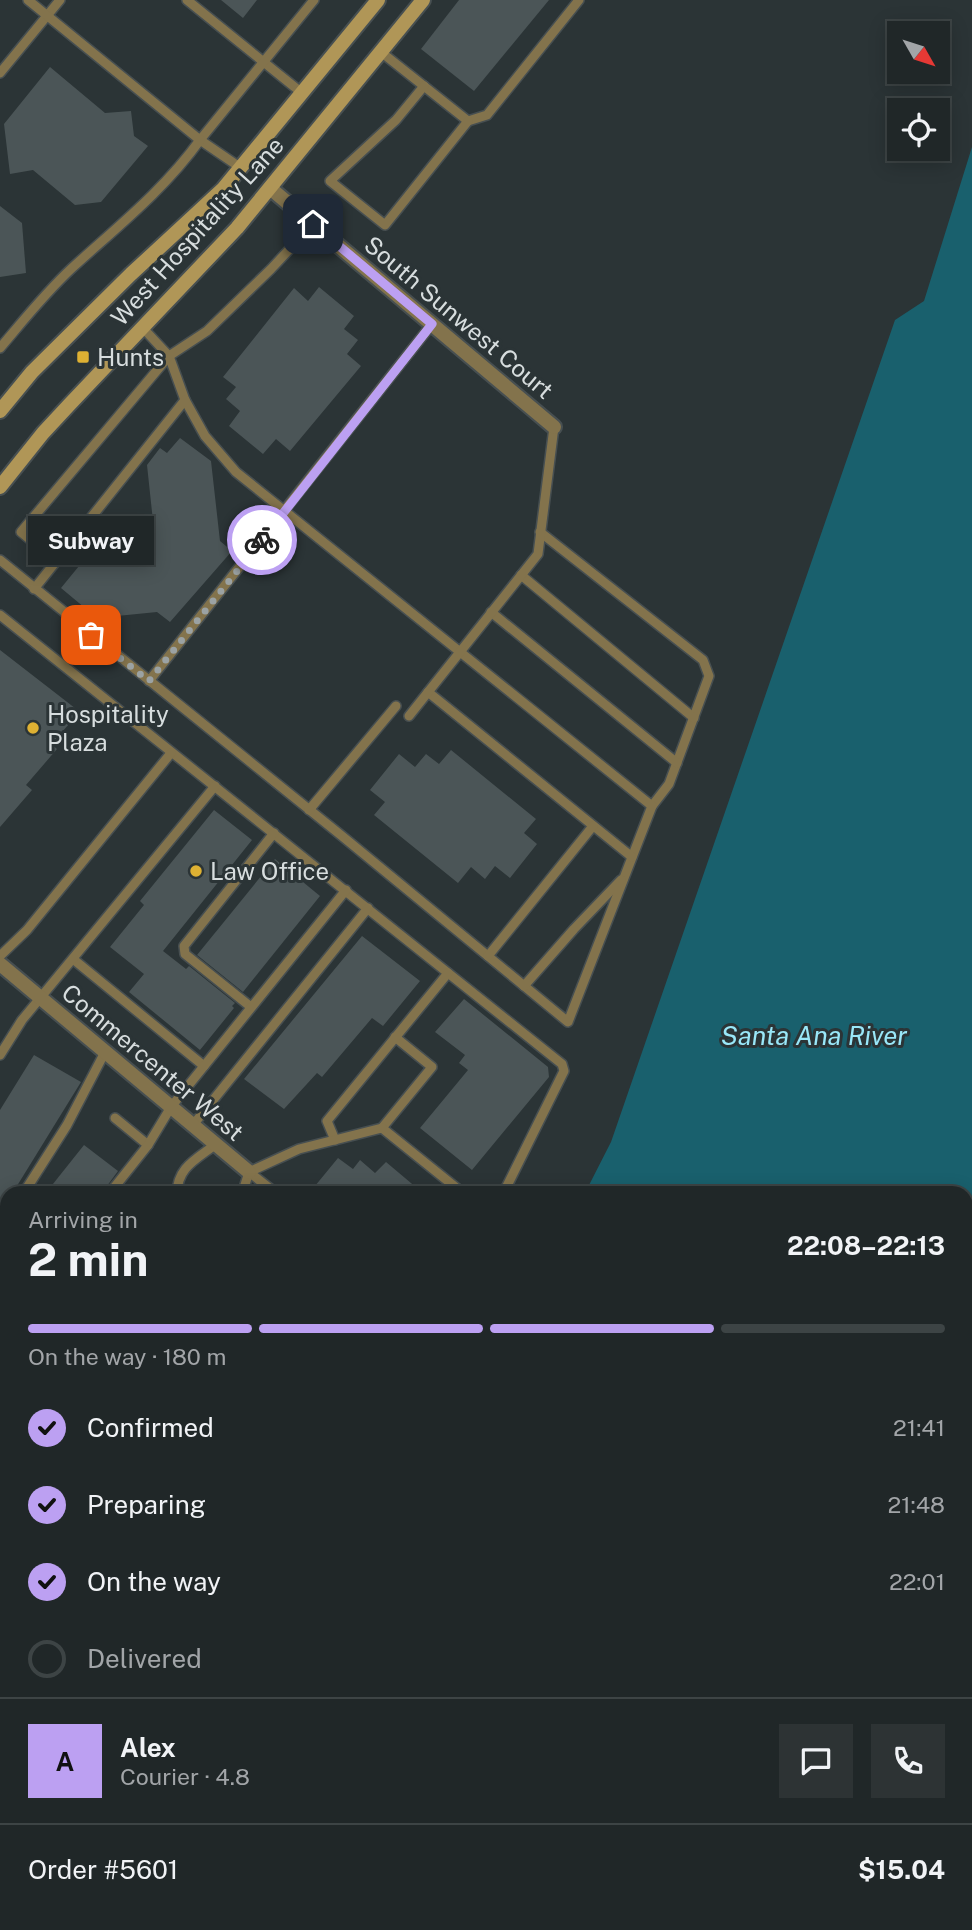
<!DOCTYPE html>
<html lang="en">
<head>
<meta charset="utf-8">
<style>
  :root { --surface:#202728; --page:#2d3334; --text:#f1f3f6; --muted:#a2a5a8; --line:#3d4445; --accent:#bca0f2 }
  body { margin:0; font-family:"Public Sans",sans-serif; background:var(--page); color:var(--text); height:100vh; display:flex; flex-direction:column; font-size:26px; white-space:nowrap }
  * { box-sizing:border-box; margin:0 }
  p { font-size:23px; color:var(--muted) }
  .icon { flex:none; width:38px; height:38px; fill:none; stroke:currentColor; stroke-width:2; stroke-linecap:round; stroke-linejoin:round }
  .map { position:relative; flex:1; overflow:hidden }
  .drawer { position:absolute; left:0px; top:1186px; width:973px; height:744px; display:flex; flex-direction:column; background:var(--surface); border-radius:21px 21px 0 0; box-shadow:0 4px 18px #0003,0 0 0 2px var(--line) }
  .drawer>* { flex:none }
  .needle { width:46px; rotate:129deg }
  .buttons { position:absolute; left:887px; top:21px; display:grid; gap:14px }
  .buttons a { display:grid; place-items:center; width:63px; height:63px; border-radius:0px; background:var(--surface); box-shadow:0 4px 18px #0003,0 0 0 2px var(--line); font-size:35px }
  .pin { position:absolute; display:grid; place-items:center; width:60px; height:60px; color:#fff; margin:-30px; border-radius:14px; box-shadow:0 4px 10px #0006 }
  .courier { position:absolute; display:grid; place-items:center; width:70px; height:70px; margin:-35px; border:5px solid #bca0f2; border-radius:50%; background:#fff; color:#222; box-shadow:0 2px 9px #0007 }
  .bubble { position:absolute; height:49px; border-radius:0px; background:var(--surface); box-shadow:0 4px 18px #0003,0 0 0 2px var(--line); font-size:23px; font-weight:700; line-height:49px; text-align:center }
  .summary em { font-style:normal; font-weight:700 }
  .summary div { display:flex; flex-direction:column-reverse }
  .summary { display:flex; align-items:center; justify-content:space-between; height:119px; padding:0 28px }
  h1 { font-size:46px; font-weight:700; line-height:52px }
  .bar { display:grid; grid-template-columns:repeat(4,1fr); gap:10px 7px; align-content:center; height:84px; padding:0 28px }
  .bar i { height:9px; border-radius:5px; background:var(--line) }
  .bar .current { background:var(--accent) }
  .bar p { grid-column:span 4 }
  .line { display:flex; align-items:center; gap:18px; padding:0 28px; border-top:2px solid var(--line) }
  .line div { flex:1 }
  .round { display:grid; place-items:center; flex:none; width:74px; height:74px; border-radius:0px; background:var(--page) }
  ol { padding:0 28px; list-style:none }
  li { display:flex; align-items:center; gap:21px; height:77px }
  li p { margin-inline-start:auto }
  li .icon { padding:7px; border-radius:50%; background:var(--accent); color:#111; stroke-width:4 }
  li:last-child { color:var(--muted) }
  li i { width:38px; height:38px; border:4px solid var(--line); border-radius:50% }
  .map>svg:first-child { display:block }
</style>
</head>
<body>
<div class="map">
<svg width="972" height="1930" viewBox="0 0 972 1930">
  <rect width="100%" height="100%" fill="#2b3436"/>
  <g fill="#19606d">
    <polygon points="972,147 972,1403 966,1412 966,1194 585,1193 611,1142 895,320 924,301"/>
    <polygon points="972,1845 972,1930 860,1930 869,1923 966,1923 966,1849"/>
    <polygon points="175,1923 620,1923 616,1930 171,1930"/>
  </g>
  <g fill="#4b5557">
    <polygon points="221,0 257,0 243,18"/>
    <polygon points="459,0 549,0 474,91 421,49"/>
    <polygon points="50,67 105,113 131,111 134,136 148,146 101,202 75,205 33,170 10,174 4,124"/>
    <polygon points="0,206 22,223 26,273 0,277"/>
    <polygon points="319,287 354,316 344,329 358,340 347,354 361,366 290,451 276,439 263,454 229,426 240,411 226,399 236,387 223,377 294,288 308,301"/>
    <polygon points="180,438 211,461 220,541 232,551 170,622 157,612 97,618 61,588 88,555 143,552 155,540 147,465 160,448 167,453"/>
    <polygon points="0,650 80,712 51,744 57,749 26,785 32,790 0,827"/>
    <polygon points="451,750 536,819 524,833 537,844 510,878 495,866 485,879 471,867 458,883 374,815 385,802 370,790 399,754 415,767 426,754 439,764"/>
    <polygon points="214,810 252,840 163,951 186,969 189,966 235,1003 232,1006 234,1008 200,1050 129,992 144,974 110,947 144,905 140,901"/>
    <polygon points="275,859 320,896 243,992 197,955"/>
    <polygon points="362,936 420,981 383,1026 372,1018 322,1077 317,1073 284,1109 244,1079"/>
    <polygon points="464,999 548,1067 549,1077 472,1170 420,1128 468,1070 459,1063 465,1055 435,1032"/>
    <polygon points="34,1055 81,1082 12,1194 7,1194 7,1202 0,1213 0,1110"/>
    <polygon points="84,1145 118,1171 107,1186 100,1194 45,1194"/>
    <polygon points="338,1158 353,1169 360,1160 375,1173 386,1162 424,1194 324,1194 315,1186"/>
  </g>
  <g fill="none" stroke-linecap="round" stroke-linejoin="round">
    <g stroke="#474f51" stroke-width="12">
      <g id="service">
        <polyline points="187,0 302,93"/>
        <polyline points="381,52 468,121 487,115 579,0"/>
        <polyline points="0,73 60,0"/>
        <polyline points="424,86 396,120 330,181 385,225 468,121"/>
        <polyline points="241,168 200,140 314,0"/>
        <path d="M 0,348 C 23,321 45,293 72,268 C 117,227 164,190 200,140 L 28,0"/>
        <polyline points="540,532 703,660 709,676 669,784 652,806"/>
        <polyline points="0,560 342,836 568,1022 652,806 236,472 205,436 185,400 169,356 142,327"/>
        <polyline points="56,561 21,532 169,356 207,331 271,269 313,224"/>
        <polyline points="521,575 694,718"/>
        <polyline points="34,589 185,400"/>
        <polyline points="491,612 677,763"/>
        <polyline points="0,615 562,1064 564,1071 503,1194"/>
        <polyline points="149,681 432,324"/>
        <polyline points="428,692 632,857"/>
        <polyline points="409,716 538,554 554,427"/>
        <polyline points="309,810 396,706"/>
        <polyline points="0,956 27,930 171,753"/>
        <polyline points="488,956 593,826"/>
        <polyline points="73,959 204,1066"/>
        <polyline points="524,986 574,929 621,880"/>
        <polyline points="251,1007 185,954 184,946 274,833"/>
        <polyline points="0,1055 22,1020 215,786"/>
        <polyline points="115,1118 148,1145"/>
        <polyline points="193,1125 368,908"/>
        <polyline points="382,1128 432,1067 395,1037"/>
        <polyline points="335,1140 327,1121 448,973"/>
        <polyline points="249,1172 277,1194"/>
        <polyline points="23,1194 67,1125 105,1052"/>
        <polyline points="109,1194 148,1145 171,1107 346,890"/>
        <path d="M 177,1194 C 177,1167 197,1159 216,1144"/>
        <polyline points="242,1194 249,1172 299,1149 382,1128 464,1194"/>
        <polyline points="0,1230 7,1219"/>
        <polyline points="0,1449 7,1454"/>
        <polyline points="0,1853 7,1842"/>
        <polyline points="0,1878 7,1882"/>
        <polyline points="0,1919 7,1908"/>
        <polyline points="48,1930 52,1923"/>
      </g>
    </g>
    <g stroke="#474f51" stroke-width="18">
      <g id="minor">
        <polyline points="270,188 554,427"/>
        <polyline points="0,964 249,1172"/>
        <polyline points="0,1252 7,1257"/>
        <polyline points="0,1528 7,1534"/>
        <polyline points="0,1617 7,1608"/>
      </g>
    </g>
    <g stroke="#474f51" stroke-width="18">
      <g id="secondary">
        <polyline points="0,411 32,372 131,274 223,189 378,0"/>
        <polyline points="0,487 43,433 69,405 237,228 423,0"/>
      </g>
    </g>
    <use href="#service" stroke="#83734c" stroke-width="9"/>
    <use href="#minor" stroke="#83734c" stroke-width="14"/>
    <use href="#secondary" stroke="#b09657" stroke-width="14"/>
  </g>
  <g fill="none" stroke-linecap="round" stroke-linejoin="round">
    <polyline stroke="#9ba2a3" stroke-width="7" stroke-dasharray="0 12.6" points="91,635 149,681 262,540"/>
    <polyline stroke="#bca0f2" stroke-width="9" points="262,540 432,324 313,224"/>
  </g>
  <g fill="#deb133" stroke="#2b3436" stroke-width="2.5">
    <rect x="76" y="350" width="14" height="14" rx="3.5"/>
    <circle cx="33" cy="728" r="7"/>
    <circle cx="196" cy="871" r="7"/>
  </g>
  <g text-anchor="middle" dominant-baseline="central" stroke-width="6" stroke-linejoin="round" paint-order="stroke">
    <g font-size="24" fill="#d7ddde" stroke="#2b3436">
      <text transform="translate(197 231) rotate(-48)">West Hospitality Lane</text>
      <text transform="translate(459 317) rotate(40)">South Sunwest Court</text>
      <text transform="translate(153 1062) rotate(40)">Commercenter West</text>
    </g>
    <g font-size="24" fill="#d7ddde" stroke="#2b3436" text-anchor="start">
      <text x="97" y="357">Hunts</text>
      <text x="47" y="714">Hospitality<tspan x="47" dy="28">Plaza</tspan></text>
      <text x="210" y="871">Law Office</text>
    </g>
    <g font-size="26" font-style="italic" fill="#99e7f8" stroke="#2b3436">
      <text x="814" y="1035">Santa Ana River</text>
    </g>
  </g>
</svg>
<div class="buttons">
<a><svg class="needle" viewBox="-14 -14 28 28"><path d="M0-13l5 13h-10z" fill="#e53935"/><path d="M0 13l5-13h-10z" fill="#a2a5a8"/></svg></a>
<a><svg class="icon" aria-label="locate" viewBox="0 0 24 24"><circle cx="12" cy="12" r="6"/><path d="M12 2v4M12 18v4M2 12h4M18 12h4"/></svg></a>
</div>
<div class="pin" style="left:91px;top:635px;background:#ea580c"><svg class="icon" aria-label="bag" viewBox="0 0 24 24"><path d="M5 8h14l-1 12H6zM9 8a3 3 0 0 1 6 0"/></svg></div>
<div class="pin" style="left:313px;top:224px;background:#1f2937"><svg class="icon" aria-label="home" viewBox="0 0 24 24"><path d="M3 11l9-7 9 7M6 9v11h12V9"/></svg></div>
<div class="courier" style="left:262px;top:540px"><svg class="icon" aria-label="bike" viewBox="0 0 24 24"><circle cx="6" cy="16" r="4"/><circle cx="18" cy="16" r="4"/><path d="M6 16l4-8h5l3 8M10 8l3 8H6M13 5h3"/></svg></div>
<div class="bubble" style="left:28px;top:516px;width:126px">Subway</div>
<section class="drawer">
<div class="summary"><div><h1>2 min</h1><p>Arriving in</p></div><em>22:08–22:13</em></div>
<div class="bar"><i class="current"></i><i class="current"></i><i class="current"></i><i></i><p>On the way · 180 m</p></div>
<ol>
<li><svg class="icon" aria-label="check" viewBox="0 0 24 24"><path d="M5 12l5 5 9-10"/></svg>Confirmed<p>21:41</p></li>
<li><svg class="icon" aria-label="check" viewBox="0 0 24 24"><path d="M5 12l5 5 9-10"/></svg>Preparing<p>21:48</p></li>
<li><svg class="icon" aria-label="check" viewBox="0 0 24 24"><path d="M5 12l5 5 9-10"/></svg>On the way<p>22:01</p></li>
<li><i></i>Delivered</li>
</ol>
<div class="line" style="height:126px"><b class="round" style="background:var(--accent);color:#111">A</b><div><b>Alex</b><p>Courier · 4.8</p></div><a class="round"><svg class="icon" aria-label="chat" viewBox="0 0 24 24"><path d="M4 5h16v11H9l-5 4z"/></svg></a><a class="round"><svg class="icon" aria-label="phone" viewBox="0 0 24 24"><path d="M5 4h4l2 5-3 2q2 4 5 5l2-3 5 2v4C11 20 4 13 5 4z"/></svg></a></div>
<div class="line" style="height:91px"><div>Order #5601</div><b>$15.04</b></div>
</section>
</div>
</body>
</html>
